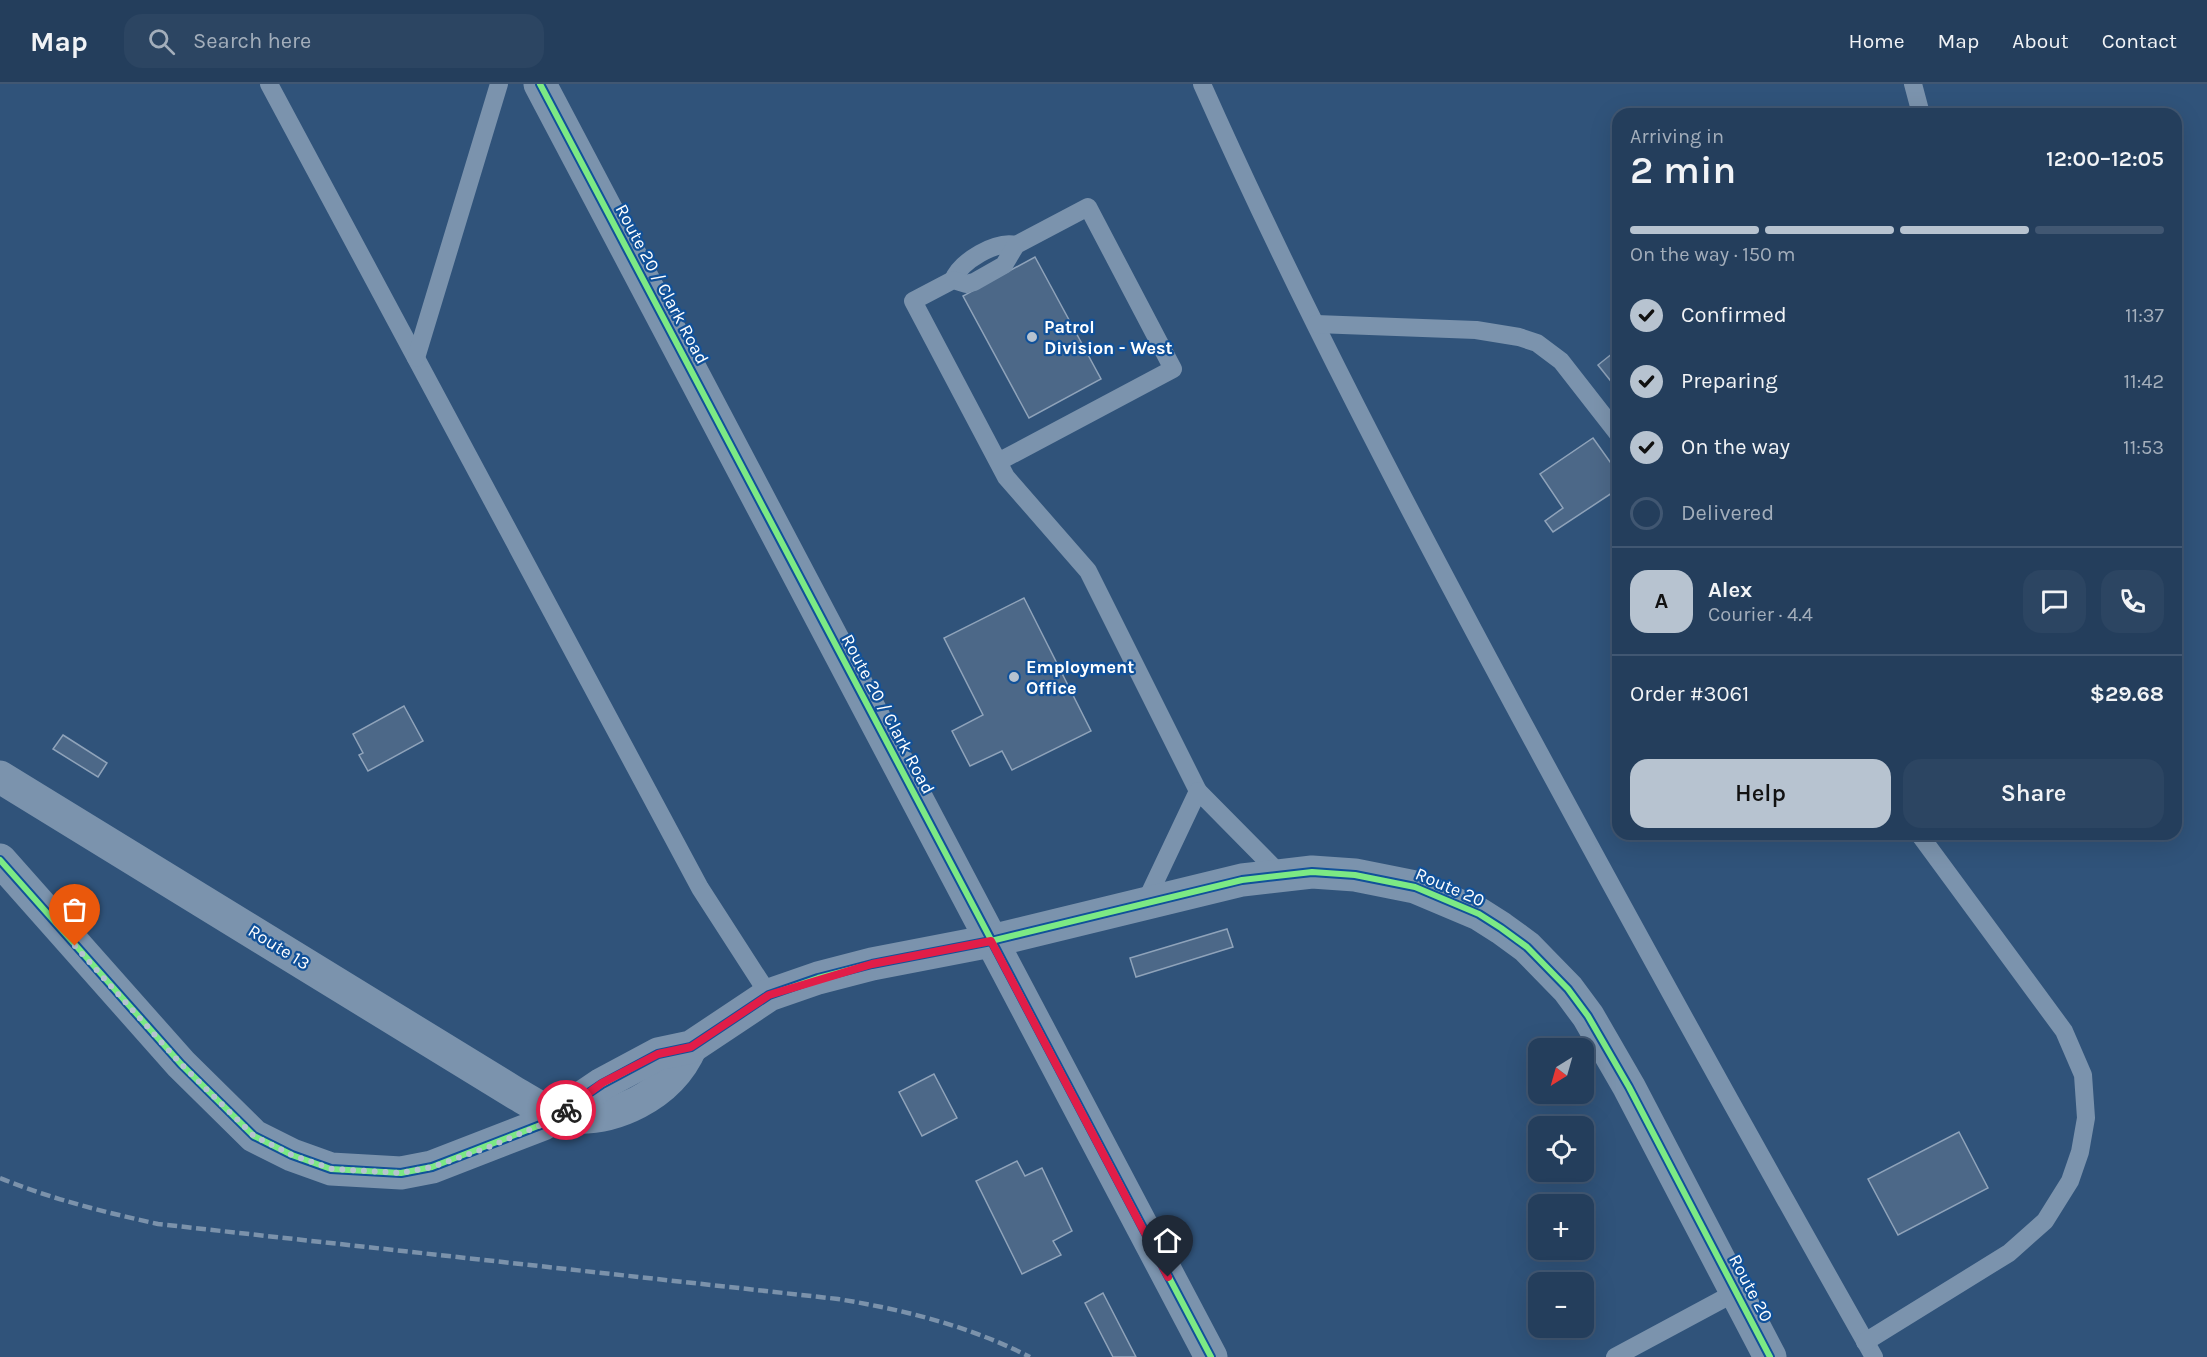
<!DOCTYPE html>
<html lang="en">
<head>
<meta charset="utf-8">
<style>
  :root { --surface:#243e5c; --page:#2c4562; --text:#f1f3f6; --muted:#a3aebb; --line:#415772; --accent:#b7c3d0 }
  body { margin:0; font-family:Karla,sans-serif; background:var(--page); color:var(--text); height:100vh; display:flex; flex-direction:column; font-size:22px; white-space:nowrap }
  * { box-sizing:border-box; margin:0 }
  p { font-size:20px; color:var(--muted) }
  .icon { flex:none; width:33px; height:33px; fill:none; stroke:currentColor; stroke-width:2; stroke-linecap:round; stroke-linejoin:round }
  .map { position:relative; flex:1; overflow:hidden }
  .details { position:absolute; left:1612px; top:24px; width:570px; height:732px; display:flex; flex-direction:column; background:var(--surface); border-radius:18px; box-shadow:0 6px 24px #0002,0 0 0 2px var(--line) }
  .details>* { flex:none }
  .needle { width:39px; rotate:217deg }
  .tools { position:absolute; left:1528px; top:954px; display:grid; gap:12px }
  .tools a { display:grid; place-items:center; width:66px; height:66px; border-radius:12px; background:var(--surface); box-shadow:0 6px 24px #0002,0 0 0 2px var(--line); font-size:30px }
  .pin { position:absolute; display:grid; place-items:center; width:51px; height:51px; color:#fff; margin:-62px -26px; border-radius:50% 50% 50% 0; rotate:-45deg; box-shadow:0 0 6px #0007 }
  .pin .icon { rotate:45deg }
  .courier { position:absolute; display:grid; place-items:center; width:60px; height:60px; margin:-30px; border:4px solid #e11d48; border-radius:50%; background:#fff; color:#222; box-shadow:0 2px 8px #0007 }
  .headline em { font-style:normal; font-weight:600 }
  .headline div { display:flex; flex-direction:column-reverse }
  .headline { display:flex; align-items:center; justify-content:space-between; height:102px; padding:0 18px }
  h1 { font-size:39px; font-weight:600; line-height:45px }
  .bar { display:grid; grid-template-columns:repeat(4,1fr); gap:9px 6px; align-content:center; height:72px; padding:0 18px }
  .bar i { height:8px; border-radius:4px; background:var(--line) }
  .bar .on { background:var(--accent) }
  .bar p { grid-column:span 4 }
  .line { display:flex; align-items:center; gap:15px; padding:0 18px; border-top:2px solid var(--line) }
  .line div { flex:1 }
  .round { display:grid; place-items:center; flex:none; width:63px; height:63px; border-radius:18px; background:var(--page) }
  ol { padding:0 18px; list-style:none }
  li { display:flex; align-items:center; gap:18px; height:66px }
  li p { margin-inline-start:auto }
  li .icon { padding:6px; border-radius:50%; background:var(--accent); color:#111; stroke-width:4 }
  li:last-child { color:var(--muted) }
  li i { width:33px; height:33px; border:3px solid var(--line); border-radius:50% }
  .primary-button { display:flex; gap:12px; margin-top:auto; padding:12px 18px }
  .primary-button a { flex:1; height:69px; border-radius:18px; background:var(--accent); color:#111; font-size:24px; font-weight:600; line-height:69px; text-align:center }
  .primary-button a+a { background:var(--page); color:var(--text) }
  header { display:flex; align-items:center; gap:36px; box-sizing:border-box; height:84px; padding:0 30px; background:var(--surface); border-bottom:2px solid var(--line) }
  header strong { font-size:28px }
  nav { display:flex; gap:33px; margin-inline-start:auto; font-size:21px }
  .search { width:420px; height:54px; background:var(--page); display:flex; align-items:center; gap:15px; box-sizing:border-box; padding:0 21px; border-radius:18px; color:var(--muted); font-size:22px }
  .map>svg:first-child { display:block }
</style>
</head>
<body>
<header>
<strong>Map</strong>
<div class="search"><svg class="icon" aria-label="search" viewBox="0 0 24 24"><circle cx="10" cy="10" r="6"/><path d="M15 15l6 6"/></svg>Search here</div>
<nav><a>Home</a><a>Map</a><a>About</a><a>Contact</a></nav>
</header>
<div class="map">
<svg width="2207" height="1273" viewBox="0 0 2207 1273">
  <rect width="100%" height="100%" fill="#30537a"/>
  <g fill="#4c6888" stroke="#8fa3ba" stroke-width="1.5">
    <polygon points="1035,173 1101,295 1029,334 963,212"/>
    <polygon points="1618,265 1618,306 1598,281"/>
    <polygon points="1593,354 1618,389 1618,405 1553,448 1545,437 1563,424 1540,390"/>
    <polygon points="1024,514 1091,647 1012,686 1002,667 970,682 952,647 983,631 944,554"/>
    <polygon points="404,622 423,657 368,687 359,671 363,669 353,650"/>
    <polygon points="63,651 107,679 98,693 53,665"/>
    <polygon points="1227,845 1233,863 1136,893 1130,874"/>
    <polygon points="934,990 957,1034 922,1052 899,1008"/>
    <polygon points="1959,1048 1988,1104 1898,1151 1868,1095"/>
    <polygon points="1017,1077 1025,1092 1042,1084 1072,1147 1053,1157 1061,1171 1022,1190 976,1097"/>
    <polygon points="1103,1209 1136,1273 1113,1273 1085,1219"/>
  </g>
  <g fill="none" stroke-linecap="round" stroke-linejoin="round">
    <g stroke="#7b93ad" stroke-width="18">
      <polyline points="269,0 700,804 769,911"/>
      <path d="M 1202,0 C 1298,216 1408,425 1520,633 C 1636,848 1754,1061 1874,1273"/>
      <polyline points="1913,0 1921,30"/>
      <path d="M 953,196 C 961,177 996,156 1016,161"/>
      <polyline points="1316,240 1476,246 1519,253 1537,259 1561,277 1618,350"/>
      <polyline points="416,274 499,0"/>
      <polyline points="998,378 1173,285 1088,123 1016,161 1004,181 974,198 966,200 953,196 913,217 1006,393 1088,487 1198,707"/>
      <polyline points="1145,819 1198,707 1282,792"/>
      <polyline points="1865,1258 2009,1169 2045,1137 2070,1097 2080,1068 2086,1034 2083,991 2064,947 1919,750"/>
      <polyline points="1615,1273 1736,1208"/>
    </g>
    <g stroke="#7b93ad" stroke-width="33">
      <polyline points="540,0 1211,1273"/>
      <path d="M 0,693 L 515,1009 C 528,1016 546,1029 561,1032 C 613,1040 670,1011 691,963"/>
      <polyline points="0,776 181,980 254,1052 292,1071 331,1085 401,1089 432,1083 543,1040 602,1000 658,970 691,963 769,911 818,894 872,880 991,857 1242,796 1312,788 1355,791 1415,803 1479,830 1501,844 1527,863 1568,905 1588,932 1629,1003 1770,1273"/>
    </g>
    <path stroke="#7b92ab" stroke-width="4.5" stroke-dasharray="10 4.5" stroke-linecap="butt" d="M 0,1094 C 51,1115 104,1128 158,1140 L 838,1215 C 905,1226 969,1242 1030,1273"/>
    <g stroke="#115199" stroke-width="10">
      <g id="cycleway">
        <polyline points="540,0 1211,1273"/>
        <polyline points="0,776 181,980 254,1052 292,1071 331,1085 401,1089 432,1083 543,1040 602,1000 658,970 691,963 769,911 818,894 872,880 991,857 1242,796 1312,788 1355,791 1415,803 1479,830 1501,844 1527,863 1568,905 1588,932 1629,1003 1770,1273"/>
      </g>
    </g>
    <use href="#cycleway" stroke="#7ce984" stroke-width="6"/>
  </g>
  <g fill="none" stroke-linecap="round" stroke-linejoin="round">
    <polyline stroke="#b7c3d0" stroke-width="6" stroke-dasharray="0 10.8" points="75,862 181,980 254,1052 292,1071 332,1085 401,1089 432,1083 489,1063 543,1040 566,1026"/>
    <polyline stroke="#e11d48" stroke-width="8" points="566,1026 602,999 658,970 691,963 769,911 872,880 991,857 1168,1193"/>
  </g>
  <g fill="#b7c3d0" stroke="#115199" stroke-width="2">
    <circle cx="1032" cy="253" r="6"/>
    <circle cx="1014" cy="593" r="6"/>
  </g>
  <g text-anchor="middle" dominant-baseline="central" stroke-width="4.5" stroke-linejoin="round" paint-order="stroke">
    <g font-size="18" fill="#fff" stroke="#115199">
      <text transform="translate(662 200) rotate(62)">Route 20 / Clark Road</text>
      <text transform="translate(888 630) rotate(62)">Route 20 / Clark Road</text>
      <text transform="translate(1450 803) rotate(23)">Route 20</text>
      <text transform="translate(279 863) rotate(32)">Route 13</text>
      <text transform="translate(1751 1204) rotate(62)">Route 20</text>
    </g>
    <g font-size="18" font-weight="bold" fill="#fff" stroke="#115199" text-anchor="start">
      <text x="1044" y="243">Patrol<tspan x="1044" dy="21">Division - West</tspan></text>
      <text x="1026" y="583">Employment<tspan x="1026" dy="21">Office</tspan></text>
    </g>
  </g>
</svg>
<div class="tools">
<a><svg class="needle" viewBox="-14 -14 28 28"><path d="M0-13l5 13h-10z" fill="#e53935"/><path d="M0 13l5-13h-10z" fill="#a3aebb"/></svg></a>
<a><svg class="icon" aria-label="locate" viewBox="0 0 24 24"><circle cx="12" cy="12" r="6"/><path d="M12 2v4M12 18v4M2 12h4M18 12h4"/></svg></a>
<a>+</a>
<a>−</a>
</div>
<div class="pin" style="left:75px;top:862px;background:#ea580c"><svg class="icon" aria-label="bag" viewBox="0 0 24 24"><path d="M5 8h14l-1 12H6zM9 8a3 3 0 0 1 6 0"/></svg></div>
<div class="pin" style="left:1168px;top:1193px;background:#1f2937"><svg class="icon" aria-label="home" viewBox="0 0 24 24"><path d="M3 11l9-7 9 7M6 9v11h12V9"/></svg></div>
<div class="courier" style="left:566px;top:1026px"><svg class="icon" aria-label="bike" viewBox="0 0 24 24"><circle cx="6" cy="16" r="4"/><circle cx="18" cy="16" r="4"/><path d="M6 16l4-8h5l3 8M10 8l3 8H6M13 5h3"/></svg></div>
<section class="details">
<div class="headline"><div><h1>2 min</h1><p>Arriving in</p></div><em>12:00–12:05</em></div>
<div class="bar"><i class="on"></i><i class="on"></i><i class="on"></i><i></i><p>On the way · 150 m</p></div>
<ol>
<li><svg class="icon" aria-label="check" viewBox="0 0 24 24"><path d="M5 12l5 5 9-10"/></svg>Confirmed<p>11:37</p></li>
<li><svg class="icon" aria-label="check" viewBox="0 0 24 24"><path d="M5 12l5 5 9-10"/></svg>Preparing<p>11:42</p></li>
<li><svg class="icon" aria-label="check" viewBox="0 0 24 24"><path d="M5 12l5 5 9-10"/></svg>On the way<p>11:53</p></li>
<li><i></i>Delivered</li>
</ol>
<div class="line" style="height:108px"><b class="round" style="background:var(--accent);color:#111">A</b><div><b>Alex</b><p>Courier · 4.4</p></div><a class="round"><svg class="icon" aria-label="chat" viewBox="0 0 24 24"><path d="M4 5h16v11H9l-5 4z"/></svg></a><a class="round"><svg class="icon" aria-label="phone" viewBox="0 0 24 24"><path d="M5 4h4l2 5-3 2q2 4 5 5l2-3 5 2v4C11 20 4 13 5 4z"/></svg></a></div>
<div class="line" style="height:78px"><div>Order #3061</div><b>$29.68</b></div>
<div class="primary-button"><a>Help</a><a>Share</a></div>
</section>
</div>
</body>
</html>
